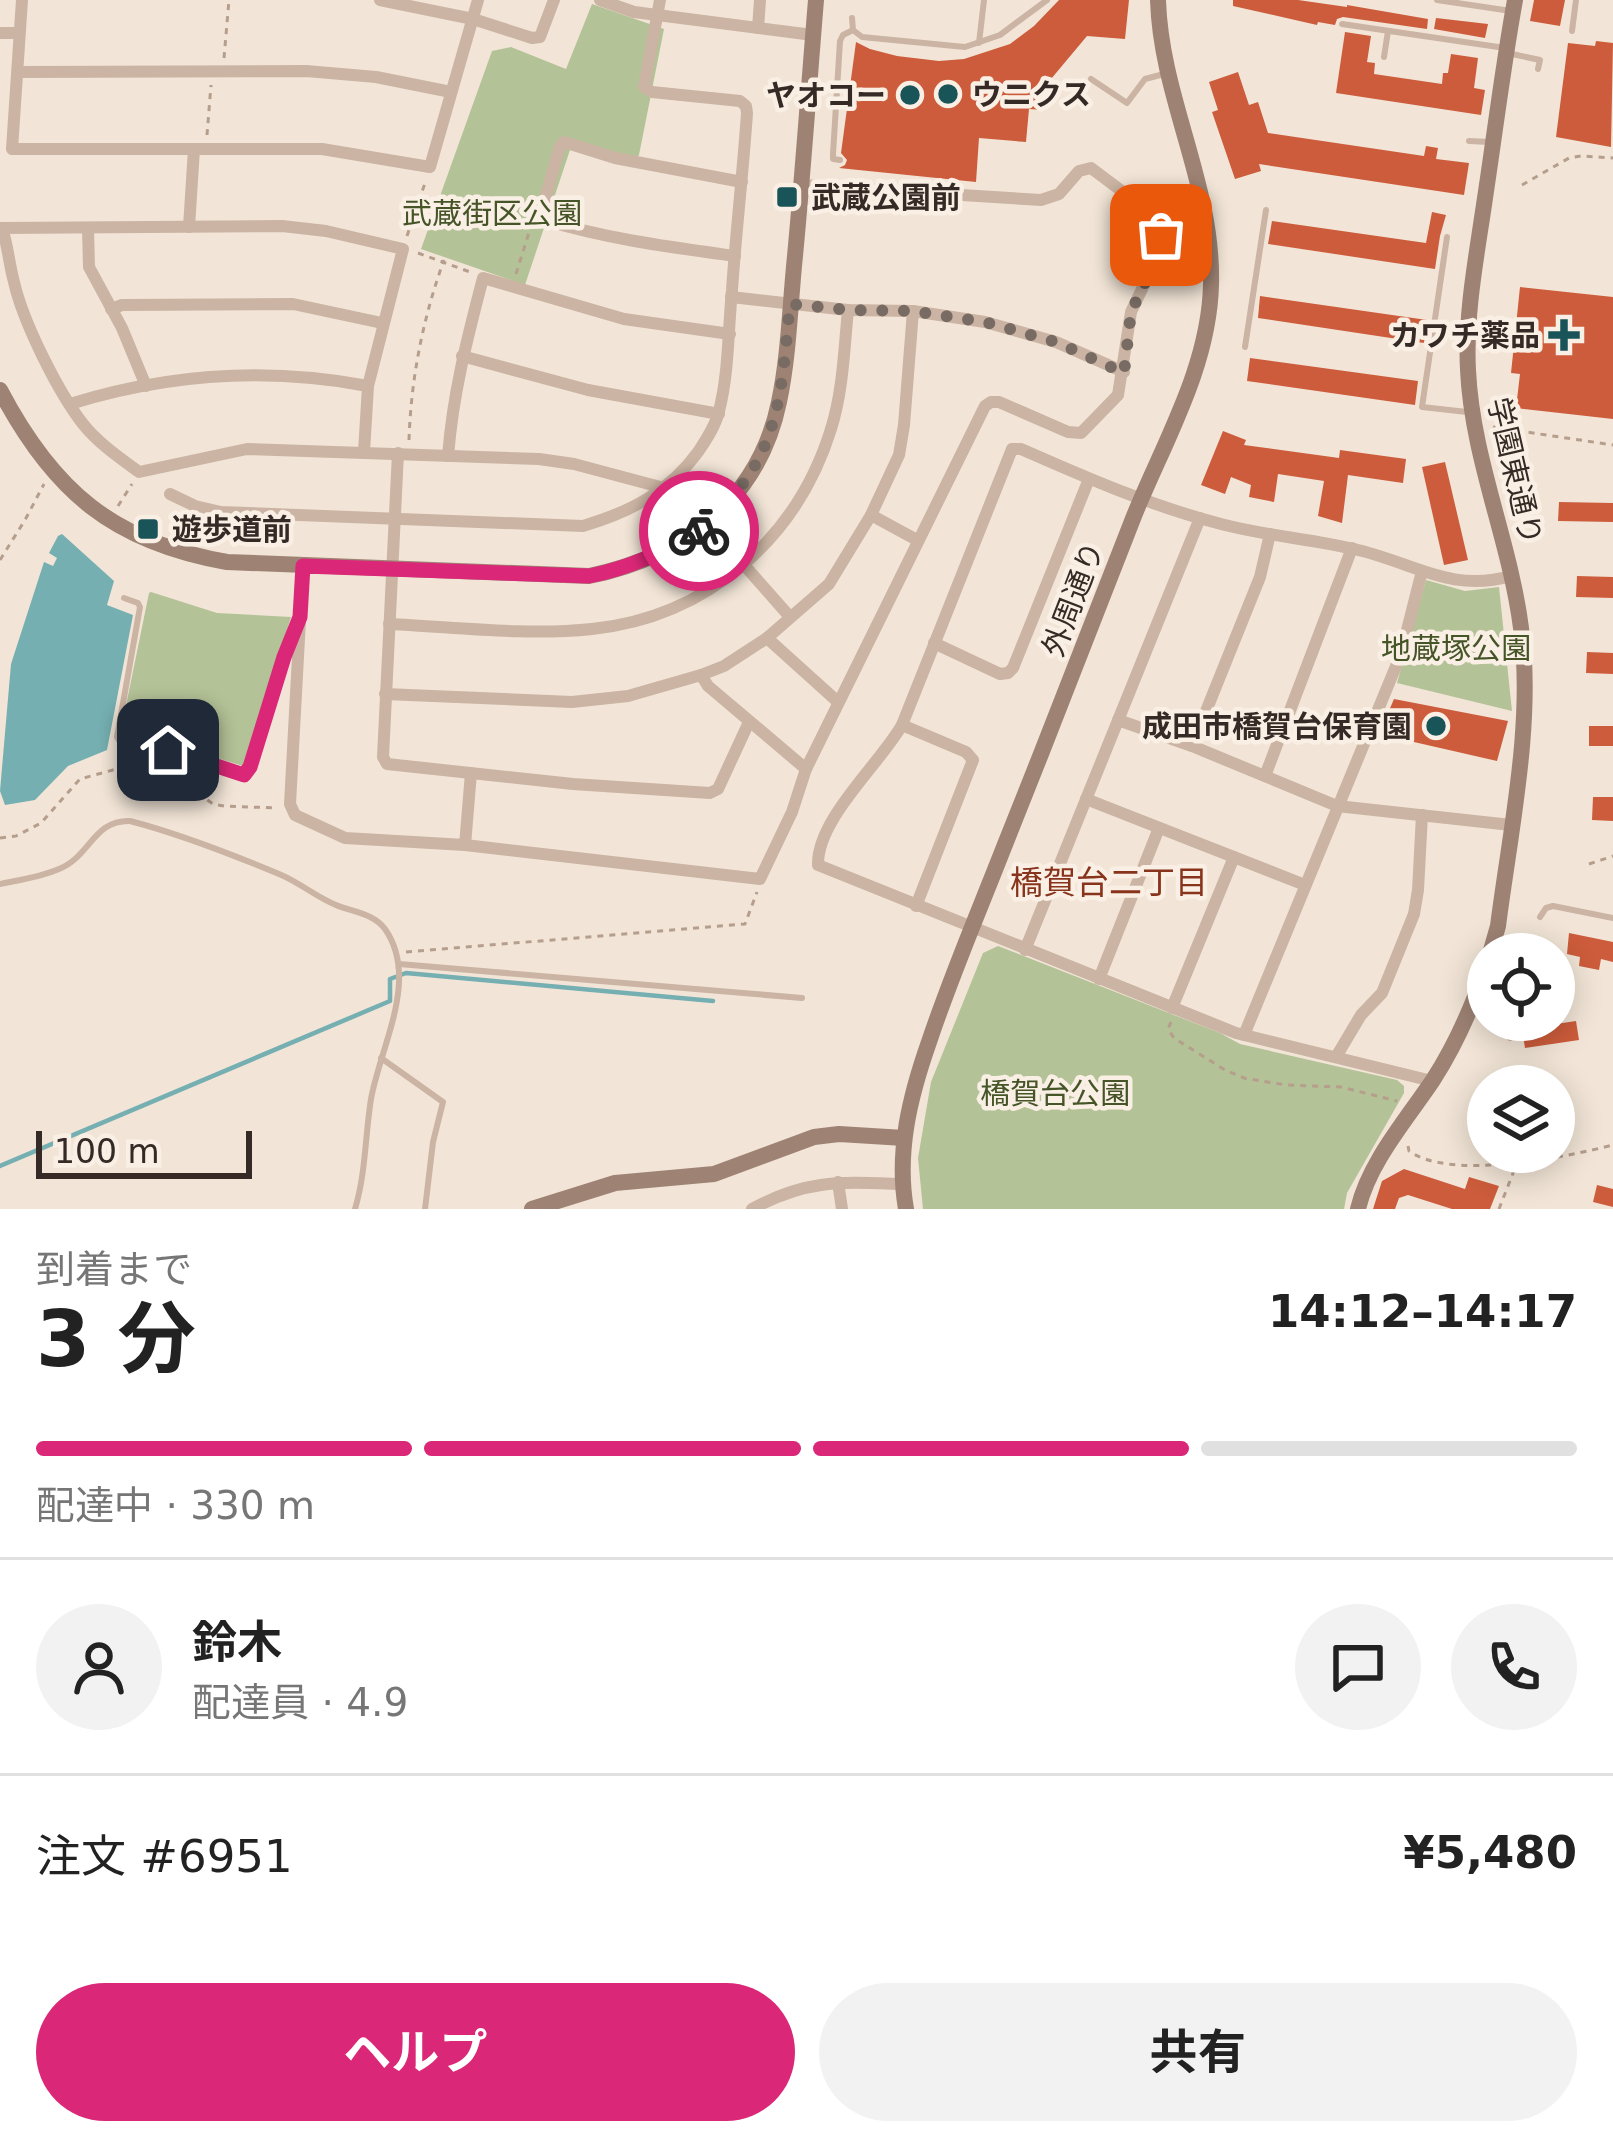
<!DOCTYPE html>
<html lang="ja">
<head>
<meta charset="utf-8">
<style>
  :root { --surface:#fff; --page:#f2f2f2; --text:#222; --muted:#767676; --line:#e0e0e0; --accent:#db2777 }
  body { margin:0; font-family:"DejaVu Sans","Noto Sans JP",sans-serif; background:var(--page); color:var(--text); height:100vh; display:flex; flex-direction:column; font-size:45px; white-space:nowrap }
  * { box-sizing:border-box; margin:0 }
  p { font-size:39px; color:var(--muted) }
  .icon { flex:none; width:66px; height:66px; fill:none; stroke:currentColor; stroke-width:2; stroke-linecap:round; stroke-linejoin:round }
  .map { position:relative; height:1209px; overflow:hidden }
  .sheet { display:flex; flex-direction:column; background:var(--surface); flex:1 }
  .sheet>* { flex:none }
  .buttons { position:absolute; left:1467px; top:933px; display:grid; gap:24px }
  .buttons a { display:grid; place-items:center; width:108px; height:108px; border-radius:50%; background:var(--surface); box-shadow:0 6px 30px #0003; font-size:60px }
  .scale { position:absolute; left:36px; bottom:30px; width:216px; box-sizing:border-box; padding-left:12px; border:6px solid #352a25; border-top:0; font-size:33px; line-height:42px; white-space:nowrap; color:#352a25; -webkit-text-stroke:9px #faefe4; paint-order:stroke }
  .pin { position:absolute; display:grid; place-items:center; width:102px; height:102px; color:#fff; margin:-51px; border-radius:24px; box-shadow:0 6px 18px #0006 }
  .courier { position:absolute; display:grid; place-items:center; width:120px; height:120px; margin:-60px; border:9px solid #db2777; border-radius:50%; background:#fff; color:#222; box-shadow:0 3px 15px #0007 }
  .headline em { font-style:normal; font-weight:700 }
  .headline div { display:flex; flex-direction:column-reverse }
  .headline { display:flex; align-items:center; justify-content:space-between; height:204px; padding:0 36px }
  h1 { font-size:78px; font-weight:700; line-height:90px }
  .bar { display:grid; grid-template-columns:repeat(4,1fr); gap:18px 12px; align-content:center; height:144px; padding:0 36px }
  .bar i { height:15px; border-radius:9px; background:var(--line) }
  .bar .selected { background:var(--accent) }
  .bar p { grid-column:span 4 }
  .line { display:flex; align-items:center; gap:30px; padding:0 36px; border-top:3px solid var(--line) }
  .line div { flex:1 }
  .round { display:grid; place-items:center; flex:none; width:126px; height:126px; border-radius:63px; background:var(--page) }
  .action { display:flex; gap:24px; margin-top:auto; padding:24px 36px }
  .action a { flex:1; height:138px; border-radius:72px; background:var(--accent); color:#fff; font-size:48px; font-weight:700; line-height:138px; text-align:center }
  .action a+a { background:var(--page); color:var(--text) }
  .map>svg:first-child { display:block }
</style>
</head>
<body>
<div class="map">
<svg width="1613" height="1209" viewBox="0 0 1613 1209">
  <rect width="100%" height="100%" fill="#f2e5d7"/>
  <g fill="#b4c297">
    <polygon points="592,4 664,29 639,155 634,161 573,141 525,285 421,249 492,51 511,47 566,69"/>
    <polygon points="1426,580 1465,591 1499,587 1512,711 1397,683"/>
    <path d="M 151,592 L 217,613 L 291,617 C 274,667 269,720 253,769 L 158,740 L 132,737 L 122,725 L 149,593 Z"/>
    <polygon points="998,946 1220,1033 1240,1044 1397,1080 1404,1086 1404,1093 1347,1193 1344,1209 923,1209 918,1158 931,1082 983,953"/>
  </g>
  <polygon fill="#75afb1" points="62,534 114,581 107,605 133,615 107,750 68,766 35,800 5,805 0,791 11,664 44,562 53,566 57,558 49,553 58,536"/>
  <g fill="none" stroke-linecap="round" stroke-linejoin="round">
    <polyline stroke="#75afb1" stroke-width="4.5" points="0,1166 390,1001 390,979 406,973 713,1001"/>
  </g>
  <g fill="#cc5c3b">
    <polygon points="1059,0 1129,0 1125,39 1087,36 1051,79 1044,110 1029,109 1026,142 979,138 976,182 839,168 845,165 847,160 841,153 856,42 870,49 897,56 939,61 964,59 1010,44 1034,26"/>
    <polygon points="1233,0 1298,0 1347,7 1347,5 1428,19 1427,29 1343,17 1337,19 1335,25 1318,22 1317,25 1233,6"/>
    <polygon points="1534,0 1565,0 1560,26 1530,21"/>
    <polygon points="1436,18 1488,24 1485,38 1434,29"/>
    <polygon points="1345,32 1371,36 1367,62 1375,63 1374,74 1442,84 1443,73 1448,73 1451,54 1478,58 1474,88 1485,90 1481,115 1336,93"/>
    <polygon points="1596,41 1613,43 1611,147 1556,137 1568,43 1595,46"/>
    <polygon points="1238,72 1249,105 1258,102 1268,133 1424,156 1426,146 1438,148 1436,159 1469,163 1464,195 1259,164 1261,171 1235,179 1212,112 1218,110 1209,82"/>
    <polygon points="1432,212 1446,215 1440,236 1435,269 1268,244 1272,221 1426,243"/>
    <polygon points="1520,287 1613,297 1613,419 1516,408 1520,374 1511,373"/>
    <polygon points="1260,296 1427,320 1424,343 1258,318"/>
    <polygon points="1250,358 1418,381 1415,405 1247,381"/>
    <polygon points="1223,431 1246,440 1244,445 1339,458 1340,450 1406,459 1403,483 1348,475 1342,523 1318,516 1324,481 1278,474 1274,502 1249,497 1251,485 1231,477 1225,494 1201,485"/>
    <polygon points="1445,462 1468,560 1444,565 1422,467"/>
    <polygon points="1559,502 1613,503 1613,522 1558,521"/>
    <polygon points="1577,576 1613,577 1613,598 1576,597"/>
    <polygon points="1587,652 1613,653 1613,674 1586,673"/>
    <polygon points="1394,699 1508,721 1497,761 1379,734"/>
    <rect x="1589" y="726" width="24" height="20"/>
    <polygon points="1593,797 1613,797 1613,821 1592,820"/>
    <polygon points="1569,933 1613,942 1613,962 1601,959 1599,970 1579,966 1580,957 1567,954"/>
    <polygon points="1576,1021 1579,1040 1525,1048 1522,1029"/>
    <polygon points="1404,1169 1465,1189 1469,1177 1499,1186 1490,1209 1452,1209 1408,1195 1399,1198 1395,1209 1373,1209 1382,1181"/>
    <polygon points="1597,1185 1613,1189 1613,1207 1593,1202"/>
  </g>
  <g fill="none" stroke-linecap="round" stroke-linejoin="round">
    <g stroke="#b69e8d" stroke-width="3" stroke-dasharray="6 6" stroke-linecap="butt">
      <polyline points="224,58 229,0"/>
      <polyline points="207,135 211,85"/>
      <polyline points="1522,185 1569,158 1581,156 1613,158"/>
      <polyline points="407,236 425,183"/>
      <polyline points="418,253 470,272"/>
      <polyline points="516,274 531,226"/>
      <polyline points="1493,427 1613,445"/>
      <path d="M 409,440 C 411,378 423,318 444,260"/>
      <polyline points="118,506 132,484"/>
      <polyline points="0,560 25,520 44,484"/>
      <polyline points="0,838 16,836 41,823 80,779 113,770 161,772 179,779 213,804 224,806 277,808"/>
      <polyline points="1589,864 1613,856"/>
      <polyline points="406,952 745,924 757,892"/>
      <polyline points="1171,1022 1168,1029 1174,1038 1225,1070 1244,1078 1286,1085 1341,1087 1397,1101"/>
      <path d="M 1408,1146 L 1409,1151 C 1450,1181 1566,1157 1613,1145"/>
      <polyline points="1499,1209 1517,1163"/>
    </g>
    <g stroke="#cbb4a3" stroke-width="6">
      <polyline points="1437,0 1511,11"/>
      <polyline points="852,18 853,30 862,37 965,47 1000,35 1047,0"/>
      <polyline points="1342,24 1505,48"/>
      <polyline points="1572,31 1576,0"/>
      <polyline points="979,43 984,0"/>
      <polyline points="1512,54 1540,60 1538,69"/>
      <polyline points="1384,57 1388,31"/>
      <polyline points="1091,79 1127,103 1145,79 1164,74"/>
      <polyline points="1469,141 1490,142"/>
      <polyline points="840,160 833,159 833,154 840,41 843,35 853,30"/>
      <polyline points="1447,237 1422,407 1467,412"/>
      <polyline points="1245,347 1266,210"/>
      <polyline points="124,598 138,603 140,607 117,737 120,742 168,750 244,775 250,767 284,657 297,626"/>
      <path d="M 0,884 C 19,880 41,877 59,869 C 91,856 93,820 130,821 C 180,834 231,854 279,874 C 299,882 316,897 336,905 C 352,912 373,913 385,929 C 420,979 380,1047 371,1099 C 365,1136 366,1172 355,1209"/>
      <polyline points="1540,917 1546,908 1553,906 1613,918"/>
      <polyline points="399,964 802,998"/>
      <polyline points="1510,1038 1509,1028 1513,1020"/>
      <polyline points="381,1058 443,1102 433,1142 425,1209"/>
    </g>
    <g stroke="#cbb4a3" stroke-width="12">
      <polyline points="22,0 12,149 322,149 430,167 478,0"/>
      <polyline points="380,0 473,19 532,38 540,37 554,0"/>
      <polyline points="600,0 634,12 813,35"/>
      <polyline points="758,28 760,0"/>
      <polyline points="0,33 19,33"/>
      <polyline points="18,72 306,71 376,77 451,92"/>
      <polyline points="189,227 194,149"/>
      <polyline points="0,228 282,226 326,231 403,249 368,386 364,452"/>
      <path d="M 2,228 C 8,246 9,264 14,282 C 23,322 58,392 83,424 C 98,443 120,458 139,472 L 247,449 L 539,459 L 574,464 L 664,488"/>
      <polyline points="88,229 89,267 122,328 146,386"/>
      <path d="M 735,256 C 670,247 607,239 545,220 L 542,210 L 560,146 L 564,142 L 615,158 L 742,182"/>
      <polyline points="731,297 848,310 913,311 985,322 1056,342 1124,372"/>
      <polyline points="111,309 122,305 293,304 382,323"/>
      <polyline points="462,356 588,390 719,414"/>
      <path d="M 70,404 C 167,374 268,367 368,386"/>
      <polyline points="398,453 383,757 387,764 573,784 710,793 718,789 749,722"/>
      <path d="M 448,456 C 453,393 467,339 483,278 L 624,319 L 730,334"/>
      <path d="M 170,494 L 195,506 L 221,512 L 583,526 C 630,512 669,492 698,452 C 706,440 716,425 719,411 C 729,372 728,330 732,290 C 736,231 743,172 747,113 L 746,106 L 740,101 L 652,92 L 644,87 L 660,0"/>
      <polyline points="871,515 917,540"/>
      <polyline points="303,565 290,804 295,815 345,838 465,845 760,879 792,812 806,769 985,406 991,402 999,402 1068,432 1081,433 1118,395 1131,312 1162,247 1161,235 1131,198 1091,168 1079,171 1059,194 1041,200 801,185"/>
      <polyline points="745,566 790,617"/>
      <path d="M 389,624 C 456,627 525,636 592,629 C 707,617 797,539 831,429 C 843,391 844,350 848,310"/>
      <polyline points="767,638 838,702"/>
      <polyline points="934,643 1000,674 1008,673 1013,668 1089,479"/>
      <polyline points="701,675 708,686 806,769"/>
      <polyline points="385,694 572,702 628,696 701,675 724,666 767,638 829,584 871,515 899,455 904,425 913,311"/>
      <polyline points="1118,720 1192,746 1337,806 1511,825"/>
      <polyline points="902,725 966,752 973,760 916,906"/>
      <polyline points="1192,746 1260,577 1270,534"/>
      <polyline points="1265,776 1352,548"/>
      <polyline points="1086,799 1305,885"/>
      <polyline points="465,845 471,773"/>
      <polyline points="1025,950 1200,518"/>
      <polyline points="1099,979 1159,828"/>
      <polyline points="1172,1008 1234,857"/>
      <polyline points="1244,1035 1401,654 1422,571"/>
      <polyline points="1336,1057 1361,1015 1382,993 1414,914 1418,890 1422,815"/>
      <path d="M 1432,1081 L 1236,1033 L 818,865 C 817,819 879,765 902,725 L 1012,449 L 1021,449 C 1087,478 1151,506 1221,524 C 1266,536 1313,539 1358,550 C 1414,563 1451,593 1511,576"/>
      <polyline points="838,1182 842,1209"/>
      <path d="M 752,1209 C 807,1179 841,1182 901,1184"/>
    </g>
    <g stroke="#9e8374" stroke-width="16">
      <path d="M 0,390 C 53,491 113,542 227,562 L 589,576 C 683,557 759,500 779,402 C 789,355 790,304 795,256 C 803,171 809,85 816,0"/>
      <path d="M 1490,954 L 1498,926 C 1510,832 1534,722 1521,628 C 1510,541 1472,458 1468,370 C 1465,313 1477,254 1485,198 C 1495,132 1503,66 1515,0"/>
      <polyline points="532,1209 615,1183 714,1174 814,1137 839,1134 904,1138"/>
      <path d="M 906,1209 C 896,1152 910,1096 929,1042 C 951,976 979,911 1004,847 C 1048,737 1091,627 1134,516 C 1164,442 1209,367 1211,285 C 1214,185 1161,99 1158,0"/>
      <path d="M 1358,1209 C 1369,1162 1407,1119 1433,1080 C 1457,1043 1474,1003 1488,961"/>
    </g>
  </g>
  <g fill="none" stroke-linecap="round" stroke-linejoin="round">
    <path stroke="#776b63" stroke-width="12" stroke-dasharray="0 21.6" d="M 699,531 C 719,512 740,491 754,467 C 783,418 784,359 790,304 L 848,310 L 913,311 L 985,322 L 1056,342 L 1124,373 L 1131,312 L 1162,247 L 1161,235"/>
    <path stroke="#db2777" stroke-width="15" d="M 168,750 L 244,775 L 250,767 L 284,657 L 300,617 L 303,566 L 589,576 C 630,568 663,552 699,531"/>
  </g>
  <g fill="#195558" stroke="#faefe4" stroke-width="4.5">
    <circle cx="948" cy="94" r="12"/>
    <circle cx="910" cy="95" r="12"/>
    <rect x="775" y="185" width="24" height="24" rx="6"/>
    <path d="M1558 317h12v12h12v12h-12v12h-12v-12h-12v-12h12z"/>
    <rect x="136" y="517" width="24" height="24" rx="6"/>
    <circle cx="1436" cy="726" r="12"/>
  </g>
  <g text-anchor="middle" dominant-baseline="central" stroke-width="9" stroke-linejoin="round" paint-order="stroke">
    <g font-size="30" font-weight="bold" fill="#352a25" stroke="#faefe4" text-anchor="start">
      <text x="972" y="94">ウニクス</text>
      <text x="886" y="95" text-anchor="end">ヤオコー</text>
      <text x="811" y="197">武蔵公園前</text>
      <text x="1540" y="335" text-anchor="end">カワチ薬品</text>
      <text x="172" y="529">遊歩道前</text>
      <text x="1412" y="726" text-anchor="end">成田市橋賀台保育園</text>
    </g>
    <g font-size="30" fill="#455528" stroke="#faefe4">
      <text x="492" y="213">武蔵街区公園</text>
      <text x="1456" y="648">地蔵塚公園</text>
      <text x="1055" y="1093">橋賀台公園</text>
    </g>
    <g font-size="30" fill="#352a25" stroke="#faefe4">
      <text transform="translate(1515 471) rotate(77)">学園東通り</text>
      <text transform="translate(1073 599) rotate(-69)">外周通り</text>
    </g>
    <g font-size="33" fill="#88331b" stroke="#faefe4">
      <text x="1109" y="882">橋賀台二丁目</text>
    </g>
  </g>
</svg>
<div class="buttons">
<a><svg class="icon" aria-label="locate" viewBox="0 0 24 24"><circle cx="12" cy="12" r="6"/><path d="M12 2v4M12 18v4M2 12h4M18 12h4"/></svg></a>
<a><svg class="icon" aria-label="layers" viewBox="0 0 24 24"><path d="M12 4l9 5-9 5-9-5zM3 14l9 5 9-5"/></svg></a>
</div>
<div class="scale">100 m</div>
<div class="pin" style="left:1161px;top:235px;background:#ea580c"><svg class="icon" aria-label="bag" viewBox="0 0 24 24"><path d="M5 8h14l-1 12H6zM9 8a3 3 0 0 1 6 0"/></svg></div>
<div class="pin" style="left:168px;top:750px;background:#1f2937"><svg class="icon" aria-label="home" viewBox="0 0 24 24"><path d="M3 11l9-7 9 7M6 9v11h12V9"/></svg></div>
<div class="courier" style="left:699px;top:531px"><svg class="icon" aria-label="bike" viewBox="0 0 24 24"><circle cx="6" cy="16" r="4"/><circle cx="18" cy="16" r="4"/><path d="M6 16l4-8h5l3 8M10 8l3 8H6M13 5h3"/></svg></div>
</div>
<section class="sheet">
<div class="headline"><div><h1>3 分</h1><p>到着まで</p></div><em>14:12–14:17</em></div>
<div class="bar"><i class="selected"></i><i class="selected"></i><i class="selected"></i><i></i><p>配達中 · 330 m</p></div>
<div class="line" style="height:216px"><a class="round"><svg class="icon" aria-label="person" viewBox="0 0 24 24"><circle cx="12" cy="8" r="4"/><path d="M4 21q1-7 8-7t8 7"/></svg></a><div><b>鈴木</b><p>配達員 · 4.9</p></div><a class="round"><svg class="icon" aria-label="chat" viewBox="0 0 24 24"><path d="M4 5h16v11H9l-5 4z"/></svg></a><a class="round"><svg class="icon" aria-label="phone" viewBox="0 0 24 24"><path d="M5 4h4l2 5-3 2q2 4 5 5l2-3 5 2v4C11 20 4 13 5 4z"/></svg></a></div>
<div class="line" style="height:156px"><div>注文 #6951</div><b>¥5,480</b></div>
<div class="action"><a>ヘルプ</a><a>共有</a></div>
</section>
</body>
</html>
